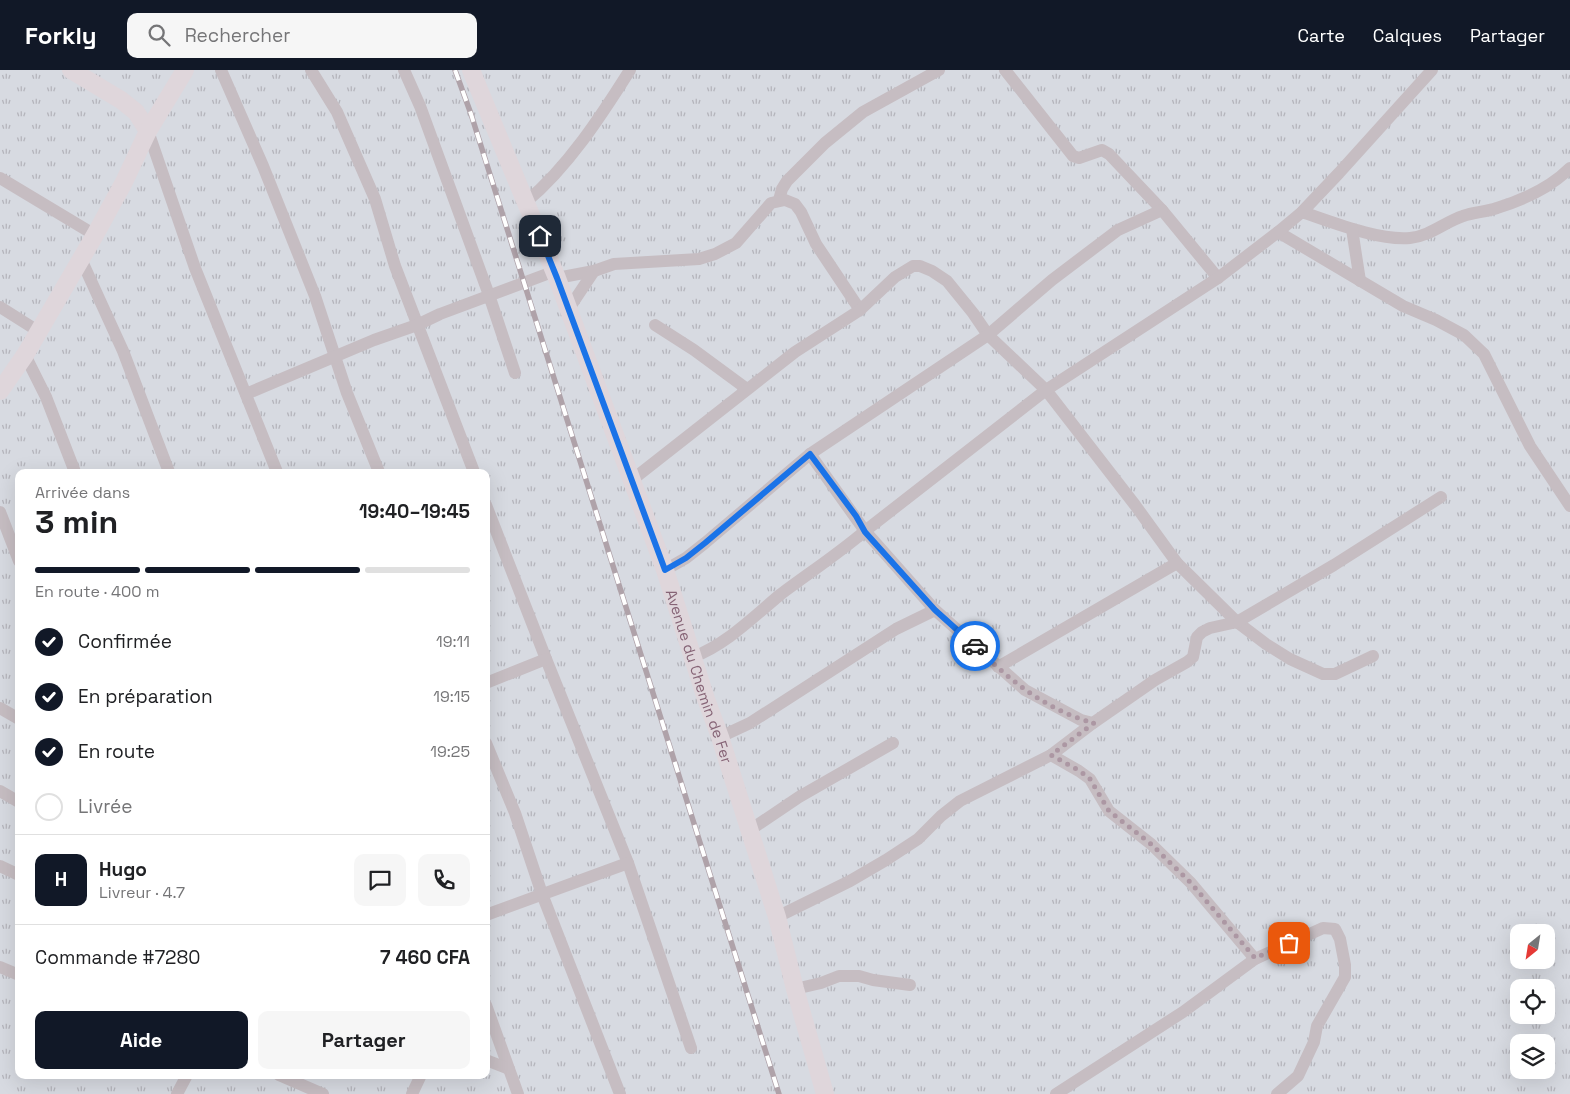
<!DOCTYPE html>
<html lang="fr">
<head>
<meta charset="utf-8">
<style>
  :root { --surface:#fff; --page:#f6f6f6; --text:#202124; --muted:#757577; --line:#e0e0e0; --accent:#111827 }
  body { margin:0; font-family:"Space Grotesk",sans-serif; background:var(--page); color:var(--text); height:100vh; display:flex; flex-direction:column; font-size:19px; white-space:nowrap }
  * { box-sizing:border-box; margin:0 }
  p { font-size:16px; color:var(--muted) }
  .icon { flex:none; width:28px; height:28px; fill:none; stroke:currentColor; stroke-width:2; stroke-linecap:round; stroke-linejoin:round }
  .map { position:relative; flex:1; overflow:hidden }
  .panel { position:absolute; left:15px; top:399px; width:475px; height:610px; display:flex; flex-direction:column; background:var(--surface); border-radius:10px; box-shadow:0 5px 20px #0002 }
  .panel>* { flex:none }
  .needle { width:32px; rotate:210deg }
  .fabs { position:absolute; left:1510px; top:854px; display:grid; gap:10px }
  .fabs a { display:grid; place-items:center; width:45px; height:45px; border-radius:10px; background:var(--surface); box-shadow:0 5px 20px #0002; font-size:25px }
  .pin { position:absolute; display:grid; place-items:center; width:42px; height:42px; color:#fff; margin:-21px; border-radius:10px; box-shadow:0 2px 8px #0006 }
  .courier { position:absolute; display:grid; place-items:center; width:50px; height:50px; margin:-25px; border:4px solid #1a73e8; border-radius:50%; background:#fff; color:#222; box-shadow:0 1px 6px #0007 }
  .head em { font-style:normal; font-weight:800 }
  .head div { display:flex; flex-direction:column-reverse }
  .head { display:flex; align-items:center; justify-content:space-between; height:85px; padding:0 20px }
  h1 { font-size:32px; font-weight:800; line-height:38px }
  .bar { display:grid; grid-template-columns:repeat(4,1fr); gap:8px 5px; align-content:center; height:60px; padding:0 20px }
  .bar i { height:6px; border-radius:4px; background:var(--line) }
  .bar .selected { background:var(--accent) }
  .bar p { grid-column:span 4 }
  .line { display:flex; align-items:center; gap:12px; padding:0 20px; border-top:1px solid var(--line) }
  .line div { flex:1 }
  .round { display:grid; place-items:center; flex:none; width:52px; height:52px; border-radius:10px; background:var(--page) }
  ol { padding:0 20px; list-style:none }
  li { display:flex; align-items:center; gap:15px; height:55px }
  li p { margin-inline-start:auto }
  li .icon { padding:5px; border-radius:50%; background:var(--accent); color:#fff; stroke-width:4 }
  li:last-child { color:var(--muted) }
  li i { width:28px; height:28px; border:2px solid var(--line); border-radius:50% }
  .action { display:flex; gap:10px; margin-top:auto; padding:10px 20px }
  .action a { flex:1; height:58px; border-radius:10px; background:var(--accent); color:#fff; font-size:20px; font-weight:800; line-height:58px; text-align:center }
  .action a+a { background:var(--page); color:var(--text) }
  header { display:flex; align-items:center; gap:30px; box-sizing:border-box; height:70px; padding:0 25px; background:var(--accent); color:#fff }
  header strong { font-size:24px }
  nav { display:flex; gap:28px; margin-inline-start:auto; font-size:18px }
  .search { width:350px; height:45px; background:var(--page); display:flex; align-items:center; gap:12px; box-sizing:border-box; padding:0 18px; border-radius:10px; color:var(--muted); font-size:19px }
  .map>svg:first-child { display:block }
</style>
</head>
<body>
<header>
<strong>Forkly</strong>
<div class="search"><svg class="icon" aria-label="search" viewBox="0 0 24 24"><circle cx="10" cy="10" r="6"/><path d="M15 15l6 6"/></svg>Rechercher</div>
<nav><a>Carte</a><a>Calques</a><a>Partager</a></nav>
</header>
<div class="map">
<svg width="1570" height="1024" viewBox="0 0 1570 1024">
  <defs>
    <pattern id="grass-tufts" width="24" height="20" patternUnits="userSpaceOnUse" patternTransform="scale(1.25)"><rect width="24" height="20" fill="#d7dae1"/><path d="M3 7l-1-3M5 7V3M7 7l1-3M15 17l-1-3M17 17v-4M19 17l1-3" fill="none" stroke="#b4b4bb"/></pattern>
  </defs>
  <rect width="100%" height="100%" fill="#f3f7f7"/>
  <path fill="url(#grass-tufts)" fill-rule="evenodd" d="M 0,0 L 1570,0 L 1570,1024 L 0,1024 ZM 19,402 L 486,402 L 486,1005 L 19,1005 ZM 1519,862 L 1546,862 L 1546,890 L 1519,890 ZM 1519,918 L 1546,918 L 1546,945 L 1519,945 ZM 1519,972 L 1546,972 L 1546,1000 L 1519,1000 Z"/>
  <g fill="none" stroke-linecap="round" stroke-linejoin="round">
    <g stroke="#c6bdc2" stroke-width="12">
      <polyline points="221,0 263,96 315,226 347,323 379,402"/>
      <polyline points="311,0 337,42 375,129 395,196 474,402"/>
      <polyline points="404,0 420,36 489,225 515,303"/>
      <polyline points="1005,0 1073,86 1079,88 1102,80 1109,84 1162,140 1218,208"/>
      <polyline points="148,61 195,198 277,402"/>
      <polyline points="0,108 95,165"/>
      <polyline points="779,130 782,119 787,111 825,73 863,42 939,0"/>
      <path d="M 526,132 C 568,97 601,46 630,0"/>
      <path d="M 1302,142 C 1332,152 1379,171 1410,168 C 1430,166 1445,152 1463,146 C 1474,142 1486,142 1497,138 C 1523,130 1550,118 1570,98"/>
      <polyline points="1352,159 1360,211"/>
      <polyline points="1278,162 1403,236 1436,250 1464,265 1484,284 1530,376 1570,436"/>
      <polyline points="81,189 123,281 169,402"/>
      <polyline points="557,208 594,201 614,194 699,189 715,184 736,173 771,133 785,130 795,134 801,142 816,174 860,240"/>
      <polyline points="0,237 38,261"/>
      <polyline points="568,240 594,201"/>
      <polyline points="655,255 694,280 747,319"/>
      <polyline points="25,285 46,327 75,402"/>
      <polyline points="246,324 374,270 417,255 440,244 555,201"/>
      <polyline points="632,410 795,282 860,240 895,207 913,196 920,196 932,201 947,211 973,243 988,265 1046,320 1135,435 1177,493 1237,552 1266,574 1290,589 1323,604 1335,604 1373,586"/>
      <polyline points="486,435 546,589 628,793 691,978"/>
      <polyline points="0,442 19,491"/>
      <polyline points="665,500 686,488 705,473 810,384 988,265 1052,210 1118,160 1162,140"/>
      <polyline points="935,540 865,461 1046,320 1218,208 1278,162 1302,142 1339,103 1432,0"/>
      <path d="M 693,587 C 727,574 753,547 781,524 C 809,503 838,484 865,461 L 810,384"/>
      <polyline points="998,597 1177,493"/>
      <polyline points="486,613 546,589"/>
      <polyline points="0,638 19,649"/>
      <polyline points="720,667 750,653 896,559 935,540 1025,620 1081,650 1093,653 1155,610 1187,592 1193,587 1197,567 1202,562 1210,558 1237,552 1334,495 1441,427"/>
      <polyline points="486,673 515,743 542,824 620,1024"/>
      <polyline points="1051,685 1079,701 1090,709 1109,741 1151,774 1191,813 1255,889"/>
      <polyline points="0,721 19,732"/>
      <polyline points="750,760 799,727 893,673"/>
      <polyline points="0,796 19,805"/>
      <polyline points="486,845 628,793"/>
      <polyline points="777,847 850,811 886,790 918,769 941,746 960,731 1051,685 1093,653"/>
      <polyline points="0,897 19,905"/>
      <polyline points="795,919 821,913 839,906 859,906 873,910 910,915"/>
      <polyline points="486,935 518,1024"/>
      <polyline points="486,990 509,999"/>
      <polyline points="279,1005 323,1024"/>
      <polyline points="177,1024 187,1005"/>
      <polyline points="412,1024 421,1005"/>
      <polyline points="1056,1024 1183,942 1255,889 1323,858 1335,859 1340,869 1345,895 1345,907 1317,956 1314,972 1298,1006 1277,1024"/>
    </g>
    <g stroke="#dfd6db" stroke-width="18">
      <polyline points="71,0 121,30 136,42 148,61"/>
      <path id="s1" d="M 471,0 L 557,208 L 665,500 L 706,629 L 720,667 L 777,847 L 795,919 L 825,1024"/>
      <polyline points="0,321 25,285 95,165 124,112 148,61 185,0"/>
    </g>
    <g stroke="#afa2a9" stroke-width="5.5">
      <polyline id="rail" points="455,0 471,44 779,1024"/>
    </g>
    <use href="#rail" stroke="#fff" stroke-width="4" stroke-dasharray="11" stroke-linecap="butt"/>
  </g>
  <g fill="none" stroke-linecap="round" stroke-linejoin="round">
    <path stroke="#ac97a3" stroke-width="5" stroke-dasharray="0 9" d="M 975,576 C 1008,609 1047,641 1094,653 L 1051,685 L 1080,701 L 1090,709 L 1109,741 L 1151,774 L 1191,813 L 1255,888 L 1289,873"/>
    <polyline stroke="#1a73e8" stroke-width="6" points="540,166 557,208 665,500 686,488 705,473 810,384 856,446 865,462 935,540 975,576"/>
  </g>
  <g text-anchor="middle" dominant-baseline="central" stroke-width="5" stroke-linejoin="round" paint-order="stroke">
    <g font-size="15" fill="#866476" stroke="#fff">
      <text stroke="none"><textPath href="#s1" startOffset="648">Avenue du Chemin de Fer</textPath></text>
    </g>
  </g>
</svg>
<div class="fabs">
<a><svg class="needle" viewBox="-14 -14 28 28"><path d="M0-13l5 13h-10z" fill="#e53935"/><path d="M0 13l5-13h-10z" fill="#757577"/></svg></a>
<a><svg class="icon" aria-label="locate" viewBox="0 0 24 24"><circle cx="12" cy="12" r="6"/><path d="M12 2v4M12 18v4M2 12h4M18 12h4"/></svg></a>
<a><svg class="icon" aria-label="layers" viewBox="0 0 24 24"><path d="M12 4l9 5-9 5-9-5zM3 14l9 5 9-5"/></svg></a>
</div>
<div class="pin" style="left:1289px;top:873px;background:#ea580c"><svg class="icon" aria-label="bag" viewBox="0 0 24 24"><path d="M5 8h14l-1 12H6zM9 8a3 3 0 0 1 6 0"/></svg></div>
<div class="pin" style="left:540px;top:166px;background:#1f2937"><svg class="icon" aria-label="home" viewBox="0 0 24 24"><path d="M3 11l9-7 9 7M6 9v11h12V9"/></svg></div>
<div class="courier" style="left:975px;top:576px"><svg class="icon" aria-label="car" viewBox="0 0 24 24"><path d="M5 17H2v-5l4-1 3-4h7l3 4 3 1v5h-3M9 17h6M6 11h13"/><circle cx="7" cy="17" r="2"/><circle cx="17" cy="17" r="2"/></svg></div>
<section class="panel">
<div class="head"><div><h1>3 min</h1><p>Arrivée dans</p></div><em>19:40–19:45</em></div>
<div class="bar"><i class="selected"></i><i class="selected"></i><i class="selected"></i><i></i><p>En route · 400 m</p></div>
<ol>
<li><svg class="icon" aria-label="check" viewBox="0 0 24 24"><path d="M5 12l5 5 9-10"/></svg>Confirmée<p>19:11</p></li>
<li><svg class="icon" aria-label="check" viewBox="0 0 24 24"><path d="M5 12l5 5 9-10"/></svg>En préparation<p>19:15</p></li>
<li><svg class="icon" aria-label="check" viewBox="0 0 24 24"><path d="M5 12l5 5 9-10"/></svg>En route<p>19:25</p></li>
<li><i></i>Livrée</li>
</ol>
<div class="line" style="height:90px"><b class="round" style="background:var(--accent);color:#fff">H</b><div><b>Hugo</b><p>Livreur · 4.7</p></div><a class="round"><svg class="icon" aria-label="chat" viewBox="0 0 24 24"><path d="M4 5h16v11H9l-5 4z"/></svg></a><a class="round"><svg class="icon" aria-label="phone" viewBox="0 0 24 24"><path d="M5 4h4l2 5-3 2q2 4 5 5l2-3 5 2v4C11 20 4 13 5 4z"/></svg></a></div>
<div class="line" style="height:65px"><div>Commande #7280</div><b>7 460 CFA</b></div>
<div class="action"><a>Aide</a><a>Partager</a></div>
</section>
</div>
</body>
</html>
